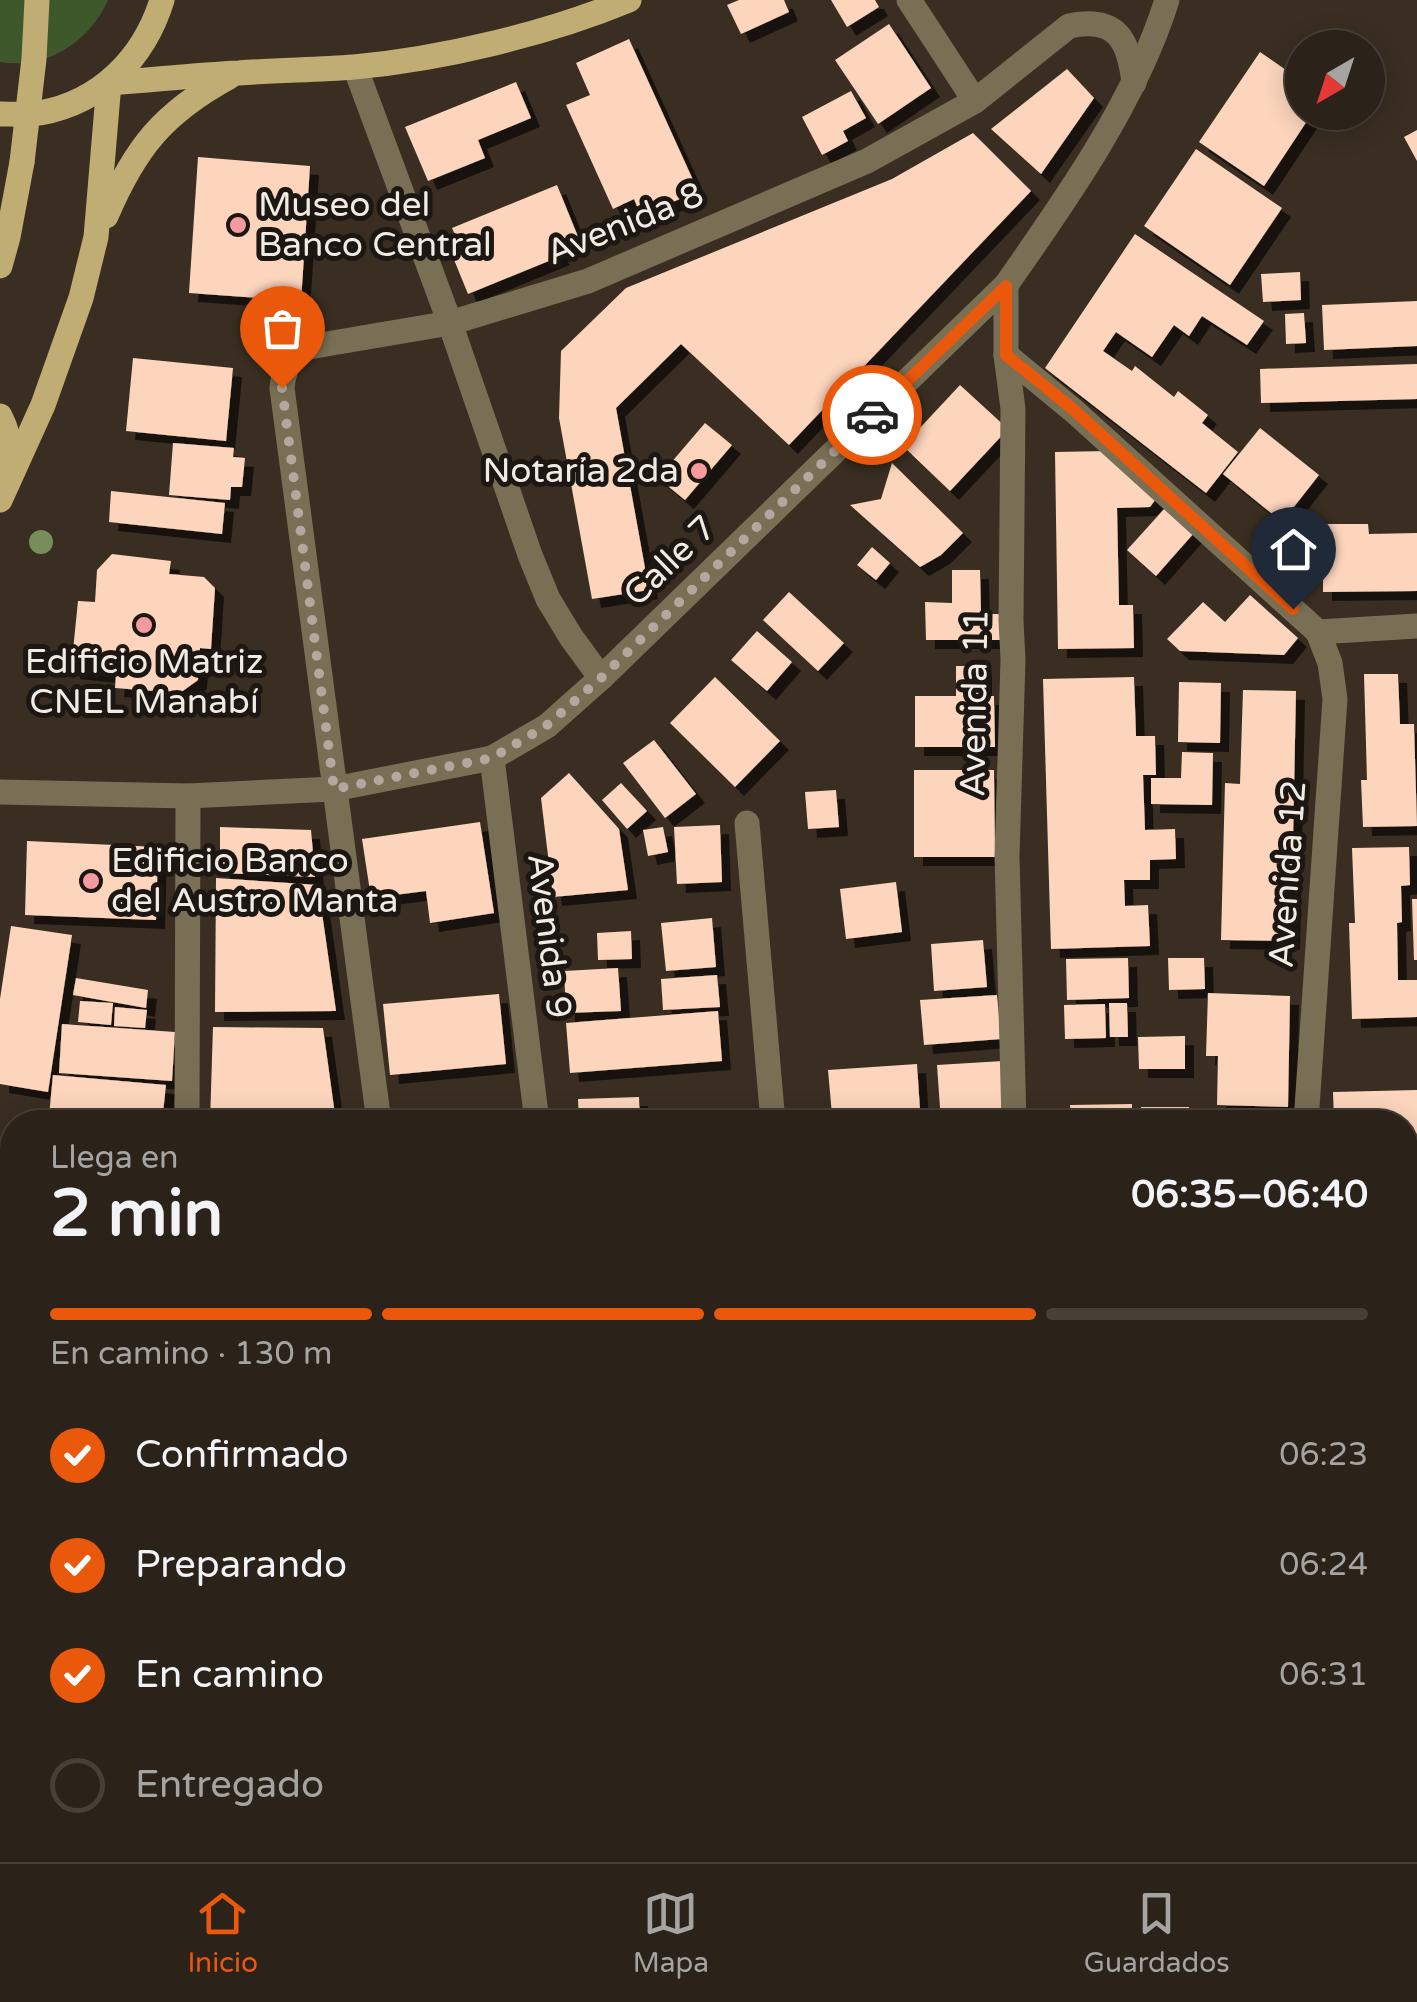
<!DOCTYPE html>
<html lang="es">
<head>
<meta charset="utf-8">
<style>
  :root { --surface:#2b2219; --page:#372f26; --text:#f1f3f6; --muted:#a6a4a2; --line:#473f38; --accent:#ea580c }
  body { margin:0; font-family:"Varela Round",sans-serif; background:var(--page); color:var(--text); height:100vh; display:flex; flex-direction:column; font-size:38px; white-space:nowrap }
  * { box-sizing:border-box; margin:0 }
  p { font-size:32px; color:var(--muted) }
  .icon { flex:none; width:55px; height:55px; fill:none; stroke:currentColor; stroke-width:2; stroke-linecap:round; stroke-linejoin:round }
  .map { position:relative; flex:1; overflow:hidden }
  .side { position:absolute; left:0px; top:1110px; width:1418px; height:752px; display:flex; flex-direction:column; background:var(--surface); border-radius:40px 40px 0 0; box-shadow:0 5px 25px #0003,0 0 0 2px var(--line) }
  .side>* { flex:none }
  .needle { width:65px; rotate:219deg }
  .buttons { position:absolute; left:1285px; top:30px; display:grid; gap:20px }
  .buttons a { display:grid; place-items:center; width:100px; height:100px; border-radius:50%; background:var(--surface); box-shadow:0 5px 25px #0003,0 0 0 2px var(--line); font-size:50px }
  .pin { position:absolute; display:grid; place-items:center; width:85px; height:85px; color:#fff; margin:-102px -42px; border-radius:50% 50% 50% 0; rotate:-45deg; box-shadow:0 0 10px #0007 }
  .pin .icon { rotate:45deg }
  .courier { position:absolute; display:grid; place-items:center; width:100px; height:100px; margin:-50px; border:8px solid #ea580c; border-radius:50%; background:#fff; color:#222; box-shadow:0 2px 12px #0007 }
  .head em { font-style:normal; font-weight:800 }
  .head div { display:flex; flex-direction:column-reverse }
  .head { display:flex; align-items:center; justify-content:space-between; height:170px; padding:0 50px }
  h1 { font-size:65px; font-weight:800; line-height:75px }
  .bar { display:grid; grid-template-columns:repeat(4,1fr); gap:15px 10px; align-content:center; height:120px; padding:0 50px }
  .bar i { height:12px; border-radius:8px; background:var(--line) }
  .bar .on { background:var(--accent) }
  .bar p { grid-column:span 4 }
  ol { padding:0 50px; list-style:none }
  li { display:flex; align-items:center; gap:30px; height:110px }
  li p { margin-inline-start:auto }
  li .icon { padding:10px; border-radius:50%; background:var(--accent); color:#fff; stroke-width:4 }
  li:last-child { color:var(--muted) }
  li i { width:55px; height:55px; border:5px solid var(--line); border-radius:50% }
  .dock { display:flex; justify-content:space-around; align-items:center; height:140px; border-top:2px solid var(--line); background:var(--surface); font-size:28px; color:var(--muted) }
  .dock a { display:grid; justify-items:center; gap:5px }
  .dock .on { color:var(--accent) }
  .map>svg:first-child { display:block }
</style>
</head>
<body>
<div class="map">
<svg width="1417" height="1862" viewBox="0 0 1417 1862">
  <defs>
    <filter id="shadow"><feDropShadow dx="9" dy="9" stdDeviation="0" flood-color="#0009"/></filter>
  </defs>
  <rect width="100%" height="100%" fill="#392e21"/>
  <path fill="#3e582c" d="M 0,0 L 108,0 C 89,42 47,70 0,62 Z"/>
  <g fill="#fdd5bd" filter="url(#shadow)">
    <polygon points="739,0 784,0 789,12 741,34 727,5"/>
    <polygon points="831,0 875,0 879,7 847,27"/>
    <polygon points="889,24 931,88 878,124 835,60"/>
    <polygon points="629,39 698,191 641,216 634,199 613,209 566,105 590,95 576,63"/>
    <polygon points="1260,52 1302,81 1302,112 1313,112 1264,186 1199,142"/>
    <polygon points="1067,69 1094,98 1041,174 991,129"/>
    <polygon points="516,82 531,118 478,140 485,158 428,181 405,127"/>
    <polygon points="851,91 866,118 843,131 848,141 822,155 802,117"/>
    <polygon points="1417,130 1417,161 1404,137"/>
    <polygon points="973,133 1031,191 789,445 681,344 616,408 649,590 592,599 559,418 561,351 626,288 892,179"/>
    <polygon points="1196,149 1282,208 1230,285 1144,226"/>
    <polygon points="198,157 310,166 301,301 189,293"/>
    <polygon points="557,185 581,244 559,253 561,256 468,294 448,245 458,241 452,228"/>
    <polygon points="1135,234 1264,321 1247,345 1202,316 1189,336 1174,325 1152,357 1116,332 1103,351 1132,371 1135,366 1174,397 1178,391 1208,415 1202,423 1238,452 1206,493 1045,368"/>
    <polygon points="1300,272 1301,300 1263,302 1261,274"/>
    <polygon points="1417,301 1417,346 1324,350 1322,305"/>
    <polygon points="1304,313 1306,343 1286,344 1285,314"/>
    <polygon points="133,358 233,368 226,441 126,431"/>
    <polygon points="1417,364 1417,399 1261,403 1260,369"/>
    <polygon points="960,385 1008,429 950,491 903,446"/>
    <polygon points="705,423 732,445 685,500 658,478"/>
    <polygon points="1260,428 1319,475 1282,522 1223,474"/>
    <polygon points="173,443 234,448 233,457 245,458 242,487 231,487 230,500 169,495"/>
    <polygon points="1108,451 1158,496 1150,507 1117,508 1119,605 1133,605 1134,648 1058,649 1055,452"/>
    <polygon points="892,463 963,533 941,555 920,567 850,505 881,499"/>
    <polygon points="111,491 225,503 222,534 109,522"/>
    <polygon points="1165,508 1194,533 1156,576 1127,550"/>
    <polygon points="1323,524 1368,524 1369,534 1417,533 1417,591 1323,592"/>
    <polygon points="872,547 890,563 876,580 857,565"/>
    <polygon points="112,554 171,561 169,574 204,577 215,588 211,649 200,648 198,680 180,693 115,688 116,675 71,670 78,601 95,602 97,570"/>
    <polygon points="952,570 980,570 981,614 999,614 1000,640 926,640 925,602 952,603"/>
    <polygon points="789,592 844,643 818,671 763,620"/>
    <polygon points="1250,595 1298,638 1284,655 1180,651 1167,639 1203,602 1225,622"/>
    <polygon points="757,631 792,662 767,691 731,660"/>
    <polygon points="956,666 983,666 983,696 994,696 995,747 915,747 915,696 956,696"/>
    <polygon points="1364,674 1398,674 1400,724 1414,724 1417,826 1363,827 1361,780 1367,780"/>
    <polygon points="715,677 780,741 735,787 670,723"/>
    <polygon points="1134,677 1136,736 1155,736 1156,775 1143,775 1145,830 1175,829 1176,859 1150,860 1150,880 1124,880 1125,906 1148,905 1150,946 1051,949 1043,679"/>
    <polygon points="1179,682 1221,683 1220,743 1178,742"/>
    <polygon points="1243,690 1296,691 1291,941 1221,940 1225,783 1240,784"/>
    <polygon points="654,740 696,794 665,818 623,763"/>
    <polygon points="1182,752 1213,753 1212,805 1151,804 1151,778 1181,778"/>
    <polygon points="914,770 994,770 995,857 914,857"/>
    <polygon points="569,773 619,829 628,890 553,897 541,798"/>
    <polygon points="621,783 647,811 627,829 602,800"/>
    <polygon points="836,790 839,827 808,829 805,792"/>
    <polygon points="480,822 494,913 430,923 426,891 371,898 362,839"/>
    <polygon points="720,825 722,882 677,884 674,827"/>
    <polygon points="220,827 311,830 315,877 220,873"/>
    <polygon points="663,827 668,852 648,856 643,830"/>
    <polygon points="27,841 158,847 156,920 25,915"/>
    <polygon points="1409,847 1410,885 1401,886 1402,922 1397,923 1398,980 1417,980 1417,1017 1352,1019 1349,923 1355,923 1352,848"/>
    <polygon points="216,878 318,885 336,1011 215,1012"/>
    <polygon points="896,882 902,932 846,939 840,889"/>
    <polygon points="1412,899 1417,899 1417,960 1414,960"/>
    <polygon points="712,918 716,967 666,971 661,923"/>
    <polygon points="11,926 72,935 48,1092 0,1084 0,999"/>
    <polygon points="631,931 632,959 598,960 597,933"/>
    <polygon points="983,940 987,987 934,991 931,944"/>
    <polygon points="1128,958 1129,998 1067,1000 1066,959"/>
    <polygon points="1168,958 1204,958 1205,989 1169,990"/>
    <polygon points="618,968 621,1011 566,1013 564,971"/>
    <polygon points="717,975 720,1007 663,1010 661,979"/>
    <polygon points="76,978 148,990 146,1008 73,995"/>
    <polygon points="1208,993 1290,996 1288,1107 1217,1105 1218,1056 1206,1056"/>
    <polygon points="499,994 506,1064 390,1075 383,1004"/>
    <polygon points="997,995 1001,1039 924,1045 920,1000"/>
    <polygon points="80,1001 113,1003 111,1025 78,1022"/>
    <polygon points="1109,1003 1127,1003 1128,1037 1110,1037"/>
    <polygon points="1105,1004 1106,1038 1065,1039 1064,1005"/>
    <polygon points="115,1007 147,1010 145,1028 114,1026"/>
    <polygon points="718,1011 722,1061 570,1073 566,1023"/>
    <polygon points="62,1024 175,1032 172,1081 59,1073"/>
    <polygon points="213,1027 323,1028 336,1122 210,1122"/>
    <polygon points="1185,1036 1185,1069 1139,1069 1138,1037"/>
    <polygon points="1003,1061 1007,1122 941,1122 937,1065"/>
    <polygon points="917,1064 920,1110 832,1115 828,1070"/>
    <polygon points="53,1075 166,1085 162,1122 116,1122 49,1116"/>
    <polygon points="1417,1090 1417,1165 1405,1165 1405,1122 1334,1122 1333,1092"/>
    <polygon points="639,1097 640,1122 579,1122 578,1099"/>
    <polygon points="1132,1104 1132,1122 1071,1122 1070,1105"/>
    <polygon points="1141,1107 1189,1107 1190,1122 1141,1122"/>
    <polygon points="502,1108 503,1122 410,1122 409,1113"/>
    <polygon points="729,1108 730,1122 673,1122 672,1113"/>
    <polygon points="1227,1113 1262,1114 1261,1122 1227,1122"/>
    <polygon points="0,1195 12,1197 12,1308 0,1306"/>
    <polygon points="1405,1233 1417,1233 1417,1299 1405,1300"/>
    <polygon points="0,1354 12,1354 12,1422 0,1421"/>
    <polygon points="1417,1404 1417,1467 1412,1467 1409,1405"/>
    <polygon points="0,1574 12,1574 12,1627 0,1626"/>
    <polygon points="1405,1616 1417,1616 1417,1647 1405,1646"/>
    <rect x="1405" y="1673" width="9" height="31"/>
    <polygon points="1417,1822 1417,1862 1339,1862 1339,1850 1405,1850 1405,1823"/>
    <polygon points="749,1850 813,1850 814,1862 637,1862 637,1856"/>
    <polygon points="869,1850 936,1850 937,1862 870,1862"/>
    <polygon points="944,1850 1027,1850 1027,1862 945,1862"/>
    <polygon points="1078,1850 1113,1850 1114,1862 1078,1862"/>
    <rect x="1176" y="1850" width="70" height="12"/>
  </g>
  <g fill="none" stroke-linecap="round" stroke-linejoin="round">
    <g stroke="#786f54" stroke-width="25">
      <polyline points="909,0 975,101"/>
      <polyline points="355,67 450,323 530,555 548,599 571,637 601,678"/>
      <polyline points="1006,285 1006,355 1013,409 1011,620 1013,660 1007,856 1014,1122"/>
      <polyline points="1006,355 1074,411 1318,632 1417,626"/>
      <polyline points="492,758 537,1122"/>
      <path d="M 0,792 L 188,796 L 334,789 L 492,758 L 547,726 L 601,678 L 1006,285 C 1067,198 1135,102 1167,0"/>
      <polyline points="747,823 773,1122"/>
      <polyline points="187,1122 188,796"/>
      <path d="M 379,1122 L 282,388 C 284,368 290,356 309,347 L 450,323 L 588,281 L 867,161 L 975,101 L 1069,26 C 1117,16 1129,40 1134,83"/>
      <polyline points="1306,1122 1335,699 1330,663 1318,632"/>
      <polyline points="0,1182 12,1184"/>
      <polyline points="1405,1201 1417,1201"/>
      <polyline points="0,1469 12,1470"/>
      <polyline points="1405,1491 1417,1491"/>
      <polyline points="1405,1791 1417,1791"/>
      <polyline points="0,1843 12,1842"/>
      <polyline points="319,1850 319,1862"/>
      <polyline points="450,1850 452,1862"/>
      <polyline points="598,1850 599,1862"/>
      <polyline points="817,1850 818,1862"/>
      <polyline points="1036,1850 1037,1862"/>
      <polyline points="1279,1850 1279,1862"/>
      <polyline points="166,1862 166,1850"/>
    </g>
    <g stroke="#c0ad74" stroke-width="25">
      <path d="M 109,83 C 152,80 196,75 239,73 C 277,70 316,70 354,67 C 442,59 547,34 629,0"/>
      <path d="M 0,114 C 13,114 27,115 40,113 C 101,102 144,58 162,0"/>
      <path d="M 106,216 C 135,148 163,113 229,77"/>
      <polyline points="0,266 8,237 22,162"/>
      <path d="M 0,416 C 9,433 12,453 9,472"/>
      <polyline points="0,500 43,405 81,298 96,237 109,83"/>
    </g>
    <polyline stroke="#c0ad74" stroke-width="25" points="22,162 34,59 37,0"/>
  </g>
  <circle fill="#778e5a" cx="41" cy="542" r="12"/>
  <g fill="none" stroke-linecap="round" stroke-linejoin="round">
    <polyline stroke="#b1a99f" stroke-width="10" stroke-dasharray="0 18" points="282,388 334,789 492,758 546,726 601,678 872,415"/>
    <polyline stroke="#ea580c" stroke-width="12" points="872,415 1006,286 1006,355 1074,410 1293,609"/>
  </g>
  <g fill="#f59b9d" stroke="#1c1712" stroke-width="4">
    <circle cx="238" cy="225" r="10"/>
    <circle cx="699" cy="471" r="10"/>
    <circle cx="144" cy="625" r="10"/>
    <circle cx="91" cy="881" r="10"/>
  </g>
  <g text-anchor="middle" dominant-baseline="central" stroke-width="10" stroke-linejoin="round" paint-order="stroke">
    <g font-size="35" fill="#f2ebe3" stroke="#1c1712" text-anchor="start">
      <text x="258" y="205">Museo del<tspan x="258" dy="40">Banco Central</tspan></text>
      <text x="679" y="471" text-anchor="end">Notaría 2da</text>
      <text x="144" y="662" text-anchor="middle">Edificio Matriz<tspan x="144" dy="40">CNEL Manabí</tspan></text>
      <text x="111" y="861">Edificio Banco<tspan x="111" dy="40">del Austro Manta</tspan></text>
    </g>
    <g font-size="35" fill="#f2ebe3" stroke="#1c1712">
      <text transform="translate(625 224) rotate(-22)">Avenida 8</text>
      <text transform="translate(670 561) rotate(-44)">Calle 7</text>
      <text transform="translate(975 703) rotate(-89)">Avenida 11</text>
      <text transform="translate(1288 874) rotate(-86)">Avenida 12</text>
      <text transform="translate(549 936) rotate(83)">Avenida 9</text>
    </g>
  </g>
</svg>
<div class="buttons">
<a><svg class="needle" viewBox="-14 -14 28 28"><path d="M0-13l5 13h-10z" fill="#e53935"/><path d="M0 13l5-13h-10z" fill="#a6a4a2"/></svg></a>
</div>
<div class="pin" style="left:282px;top:388px;background:#ea580c"><svg class="icon" aria-label="bag" viewBox="0 0 24 24"><path d="M5 8h14l-1 12H6zM9 8a3 3 0 0 1 6 0"/></svg></div>
<div class="pin" style="left:1293px;top:609px;background:#1f2937"><svg class="icon" aria-label="home" viewBox="0 0 24 24"><path d="M3 11l9-7 9 7M6 9v11h12V9"/></svg></div>
<div class="courier" style="left:872px;top:415px"><svg class="icon" aria-label="car" viewBox="0 0 24 24"><path d="M5 17H2v-5l4-1 3-4h7l3 4 3 1v5h-3M9 17h6M6 11h13"/><circle cx="7" cy="17" r="2"/><circle cx="17" cy="17" r="2"/></svg></div>
<section class="side">
<div class="head"><div><h1>2 min</h1><p>Llega en</p></div><em>06:35–06:40</em></div>
<div class="bar"><i class="on"></i><i class="on"></i><i class="on"></i><i></i><p>En camino · 130 m</p></div>
<ol>
<li><svg class="icon" aria-label="check" viewBox="0 0 24 24"><path d="M5 12l5 5 9-10"/></svg>Confirmado<p>06:23</p></li>
<li><svg class="icon" aria-label="check" viewBox="0 0 24 24"><path d="M5 12l5 5 9-10"/></svg>Preparando<p>06:24</p></li>
<li><svg class="icon" aria-label="check" viewBox="0 0 24 24"><path d="M5 12l5 5 9-10"/></svg>En camino<p>06:31</p></li>
<li><i></i>Entregado</li>
</ol>
</section>
</div>
<nav class="dock">
<a class="on"><svg class="icon" aria-label="home" viewBox="0 0 24 24"><path d="M3 11l9-7 9 7M6 9v11h12V9"/></svg>Inicio</a>
<a><svg class="icon" aria-label="map" viewBox="0 0 24 24"><path d="M3 6l6-2 6 2 6-2v14l-6 2-6-2-6 2zM9 4v14M15 6v14"/></svg>Mapa</a>
<a><svg class="icon" aria-label="saved" viewBox="0 0 24 24"><path d="M7 4h10v16l-5-4-5 4z"/></svg>Guardados</a>
</nav>
</body>
</html>
